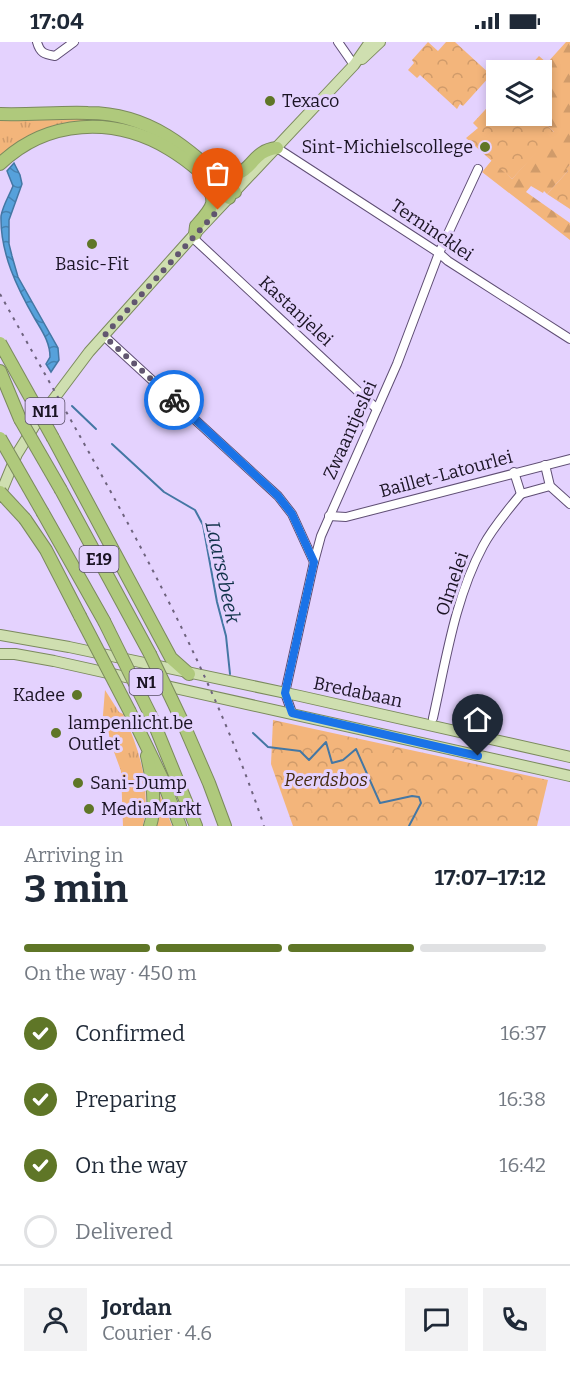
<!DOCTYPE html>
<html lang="en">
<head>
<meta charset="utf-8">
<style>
  :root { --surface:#fff; --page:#f2f2f3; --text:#1f2937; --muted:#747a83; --line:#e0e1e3; --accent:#5f7627 }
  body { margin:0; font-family:Bitter,serif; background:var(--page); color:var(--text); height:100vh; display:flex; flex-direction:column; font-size:22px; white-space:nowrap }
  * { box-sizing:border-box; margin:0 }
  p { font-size:20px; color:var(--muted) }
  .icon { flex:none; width:33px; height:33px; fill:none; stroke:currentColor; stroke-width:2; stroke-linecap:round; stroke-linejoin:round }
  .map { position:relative; height:784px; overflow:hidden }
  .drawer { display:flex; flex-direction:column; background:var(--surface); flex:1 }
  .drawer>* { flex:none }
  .fabs { position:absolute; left:486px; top:18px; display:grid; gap:12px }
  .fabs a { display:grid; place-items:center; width:66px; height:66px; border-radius:0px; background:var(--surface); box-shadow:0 3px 9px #0003; font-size:30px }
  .pin { position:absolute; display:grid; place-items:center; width:51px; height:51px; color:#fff; margin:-62px -26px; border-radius:50% 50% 50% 0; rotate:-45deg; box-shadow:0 0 6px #0007 }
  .pin .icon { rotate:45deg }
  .courier { position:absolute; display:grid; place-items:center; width:60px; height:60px; margin:-30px; border:4px solid #1a73e8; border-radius:50%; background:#fff; color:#222; box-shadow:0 2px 8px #0007 }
  .overview em { font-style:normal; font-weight:700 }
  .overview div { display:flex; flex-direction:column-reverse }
  .overview { display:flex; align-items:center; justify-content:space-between; height:102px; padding:0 24px }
  h1 { font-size:39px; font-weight:700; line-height:45px }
  .bar { display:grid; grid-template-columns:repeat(4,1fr); gap:9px 6px; align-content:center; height:72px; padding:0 24px }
  .bar i { height:8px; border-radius:4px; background:var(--line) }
  .bar .active { background:var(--accent) }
  .bar p { grid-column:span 4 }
  .line { display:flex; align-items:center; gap:15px; padding:0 24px; border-top:2px solid var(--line) }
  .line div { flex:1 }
  .round { display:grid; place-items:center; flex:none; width:63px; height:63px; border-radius:0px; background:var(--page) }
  ol { padding:0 24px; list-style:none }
  li { display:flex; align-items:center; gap:18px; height:66px }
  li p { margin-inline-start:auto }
  li .icon { padding:6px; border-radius:50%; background:var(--accent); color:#fff; stroke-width:4 }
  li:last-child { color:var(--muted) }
  li i { width:33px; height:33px; border:3px solid var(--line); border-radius:50% }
  .status { display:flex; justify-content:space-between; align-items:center; height:42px; padding:0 30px; background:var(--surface); direction:ltr }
  .status svg { height:16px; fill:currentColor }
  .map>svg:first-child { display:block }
</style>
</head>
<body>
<div class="status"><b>17:04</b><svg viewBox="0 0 49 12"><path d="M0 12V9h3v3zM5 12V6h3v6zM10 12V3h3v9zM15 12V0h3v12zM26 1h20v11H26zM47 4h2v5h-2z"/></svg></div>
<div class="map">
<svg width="570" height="784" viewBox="0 0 570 784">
  <defs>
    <pattern id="grass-tufts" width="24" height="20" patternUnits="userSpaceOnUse" patternTransform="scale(1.5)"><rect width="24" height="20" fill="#f3b57b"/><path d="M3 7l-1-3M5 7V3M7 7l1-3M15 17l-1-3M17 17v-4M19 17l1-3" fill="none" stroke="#d09b6a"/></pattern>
    <pattern id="forest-firs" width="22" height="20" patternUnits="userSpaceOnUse" patternTransform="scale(1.5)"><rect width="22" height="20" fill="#f3b57b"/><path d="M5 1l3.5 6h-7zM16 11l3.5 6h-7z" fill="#d09b6a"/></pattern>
    <pattern id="park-crowns" width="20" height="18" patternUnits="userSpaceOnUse" patternTransform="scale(1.5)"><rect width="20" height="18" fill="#f3b57b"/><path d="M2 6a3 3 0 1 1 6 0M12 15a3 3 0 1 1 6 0" fill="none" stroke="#d09b6a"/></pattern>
    <pattern id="water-waves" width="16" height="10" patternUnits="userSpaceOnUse" patternTransform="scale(1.5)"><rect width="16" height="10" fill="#56a1db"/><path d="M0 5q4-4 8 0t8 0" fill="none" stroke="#4682b1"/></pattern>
  </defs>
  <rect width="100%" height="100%" fill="#e4d2fe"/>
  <g fill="url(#grass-tufts)">
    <path d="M 80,75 L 114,77 L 149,90 C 89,73 50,72 0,115 L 0,79 Z"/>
    <path d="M 105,648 L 119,670 L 123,672 C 140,708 151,745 143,784 L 123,784 L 121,729 L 110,699 L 108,686 L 102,685 Z"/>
    <polygon points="159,750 172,784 155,784"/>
  </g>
  <polygon fill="url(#forest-firs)" points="566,0 570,0 570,123 567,127 568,129 547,152 544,149 543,151 531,144 526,150 570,181 570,198 482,130 492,118 512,137 554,90 537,74 542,74 542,68 550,58 542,51 542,28 526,28 539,14 547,21"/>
  <g fill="url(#park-crowns)">
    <polygon points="428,0 438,9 446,0 455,0 491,33 463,64 460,62 457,67 420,33 417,36 408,28 414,21 412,18"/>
    <polygon points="496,56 496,74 525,74 530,78 534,74 537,74 555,91 512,137 466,96 478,86 473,81"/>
    <polygon points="570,123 570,167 547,152 568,129 566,127"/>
    <polygon points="273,678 548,738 537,784 293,784 271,722"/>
  </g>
  <path fill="url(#water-waves)" stroke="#4477a4" stroke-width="1.5" d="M 14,121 L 20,133 L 22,142 L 9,178 L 9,202 L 12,214 L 18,235 L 58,306 L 59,318 L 51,330 L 46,322 L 50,315 C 50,300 42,289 35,277 C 17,246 0,211 1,174 C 3,163 9,154 13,144 L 7,129 Z"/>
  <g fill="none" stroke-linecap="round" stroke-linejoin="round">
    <g stroke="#4477a4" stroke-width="2">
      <polyline points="72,364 96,387"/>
      <polyline points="112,402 164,450 195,468 203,483 217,560 226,594 230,632"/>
      <polyline points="253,691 268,705 300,709 309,718 326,700 332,721 343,718 356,707 380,761 412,754 419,755 421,761 409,784"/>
    </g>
    <g stroke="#5f4e74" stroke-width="10">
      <g id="minor">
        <path d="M 37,0 C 40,11 44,12 55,14 L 74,0"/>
        <polyline points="338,0 354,23"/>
        <polyline points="277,106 439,211 448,219 570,297"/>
        <polyline points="192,195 377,367"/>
        <polyline points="104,294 278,454 292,472 314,520"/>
        <polyline points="545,423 550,444 570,462"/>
        <polyline points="514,430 521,452"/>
        <polyline points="521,452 550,444"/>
        <polyline points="329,474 346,475 570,417"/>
        <polyline points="292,671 285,651 314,520 321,494 397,322 439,211 478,127"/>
        <path d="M 433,676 C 446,618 455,556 483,504 C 493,485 508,468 521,452"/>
      </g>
    </g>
    <g stroke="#7b8a5d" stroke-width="12">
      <g id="major">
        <polyline points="362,17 380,0"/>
        <polyline points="0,453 17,412 38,378 89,310 192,195 338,40 354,23 370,0"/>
        <polyline points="0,593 69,605 300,654 570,715"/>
        <polyline points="0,612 15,612 54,619 570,734"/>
      </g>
    </g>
    <g stroke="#7b8a5d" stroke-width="14">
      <g id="highway">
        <path d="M 0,72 C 29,73 59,70 88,71 C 153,71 191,109 235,150"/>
        <path d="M 0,122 C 47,77 114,74 169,107 C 191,120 211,139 229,156"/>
        <path d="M 213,127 C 254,145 245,109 277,106"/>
        <path d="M 195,192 L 196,184 C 212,166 221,158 201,138"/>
        <polyline points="0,329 20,377"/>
        <polyline points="53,396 171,616 189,632"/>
        <polyline points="61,448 150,612"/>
        <polyline points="43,471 104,579"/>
        <polyline points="25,477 46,508 80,574"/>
        <polyline points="130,670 161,734 180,784"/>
        <polyline points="151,674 196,784"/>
        <polyline points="183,681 209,741 225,784"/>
        <path d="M 147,714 C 152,735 157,763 150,784"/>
      </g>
    </g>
    <use href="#minor" stroke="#fff" stroke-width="8"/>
    <use href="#major" stroke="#cfdfb0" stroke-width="10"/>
    <use href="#highway" stroke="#afc97c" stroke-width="12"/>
    <path stroke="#6e637e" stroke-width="2" stroke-dasharray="3 6" stroke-linecap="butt" d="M 0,252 C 96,425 201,596 264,784"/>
    <g stroke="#7b8a5d" stroke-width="14" stroke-linecap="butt">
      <g id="highway-bridge">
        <polyline points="0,301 53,396"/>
        <polyline points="20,377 61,448"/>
        <polyline points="0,396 43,471"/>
        <polyline points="0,450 25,477"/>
        <polyline points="80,574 130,670"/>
        <polyline points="104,579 151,674"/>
        <polyline points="150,612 183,681"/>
      </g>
    </g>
    <use href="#highway-bridge" stroke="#afc97c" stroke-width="12"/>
  </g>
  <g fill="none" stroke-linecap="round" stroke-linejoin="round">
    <polyline stroke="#615670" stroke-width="6" stroke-dasharray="0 10.8" points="174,358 104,294 218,168"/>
    <polyline stroke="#1a73e8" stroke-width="8" points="174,358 278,454 292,472 314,520 285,651 292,671 478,714"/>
  </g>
  <g fill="#5f7627" stroke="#e4d2fe" stroke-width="2">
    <circle cx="270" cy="59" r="6"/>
    <circle cx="485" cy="105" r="6"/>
    <circle cx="92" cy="202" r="6"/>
    <circle cx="77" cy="653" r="6"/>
    <circle cx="56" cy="691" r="6"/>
    <circle cx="78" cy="741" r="6"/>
    <circle cx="89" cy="767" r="6"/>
  </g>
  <g text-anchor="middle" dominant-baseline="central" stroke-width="6" stroke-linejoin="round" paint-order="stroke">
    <g fill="#e4d2fe" stroke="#574d65" stroke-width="1.5">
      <rect x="25.5" y="356" width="39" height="26" rx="4.5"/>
      <rect x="79.5" y="504" width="39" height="26" rx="4.5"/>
      <rect x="129.5" y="627" width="33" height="26" rx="4.5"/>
    </g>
    <g font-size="16" font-weight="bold" fill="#1b1424">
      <text x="45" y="369">N11</text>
      <text x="99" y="517">E19</text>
      <text x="146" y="640">N1</text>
    </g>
    <g font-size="18" fill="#1b1424" stroke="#e4d2fe" text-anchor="start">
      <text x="282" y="59">Texaco</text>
      <text x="473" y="105" text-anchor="end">Sint-Michielscollege</text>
      <text x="92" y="222" text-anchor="middle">Basic-Fit</text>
      <text x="65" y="653" text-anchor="end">Kadee</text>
      <text x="68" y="681">lampenlicht.be<tspan x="68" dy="21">Outlet</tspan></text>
      <text x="90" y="741">Sani-Dump</text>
      <text x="101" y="767">MediaMarkt</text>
    </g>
    <g font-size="18" fill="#1b1424" stroke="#e4d2fe">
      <text transform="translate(432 188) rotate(34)">Ternincklei</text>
      <text transform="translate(296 269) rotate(43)">Kastanjelei</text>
      <text transform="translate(350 388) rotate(-66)">Zwaantjeslei</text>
      <text transform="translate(446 432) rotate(-15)">Baillet-Latourlei</text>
      <text transform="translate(452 542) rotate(-71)">Olmelei</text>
      <text transform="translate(358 650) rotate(12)">Bredabaan</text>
    </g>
    <g font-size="18" font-style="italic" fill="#452a0e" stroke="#e4d2fe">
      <text x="326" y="738">Peerdsbos</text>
    </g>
    <g font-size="20" font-style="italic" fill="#11324a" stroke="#e4d2fe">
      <text transform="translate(223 530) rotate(78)">Laarsebeek</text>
    </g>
  </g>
</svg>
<div class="fabs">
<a><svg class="icon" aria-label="layers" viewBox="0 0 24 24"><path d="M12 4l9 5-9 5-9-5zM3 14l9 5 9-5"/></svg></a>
</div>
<div class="pin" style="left:218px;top:168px;background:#ea580c"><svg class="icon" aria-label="bag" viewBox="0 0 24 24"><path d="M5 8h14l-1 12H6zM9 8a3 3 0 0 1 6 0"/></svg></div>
<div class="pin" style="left:478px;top:714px;background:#1f2937"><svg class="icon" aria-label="home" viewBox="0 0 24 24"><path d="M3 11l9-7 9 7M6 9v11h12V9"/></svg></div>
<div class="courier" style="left:174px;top:358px"><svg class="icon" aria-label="bike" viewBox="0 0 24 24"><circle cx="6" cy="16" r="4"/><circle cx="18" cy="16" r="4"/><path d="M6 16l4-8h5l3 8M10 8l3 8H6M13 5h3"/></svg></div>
</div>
<section class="drawer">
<div class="overview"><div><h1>3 min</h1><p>Arriving in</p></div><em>17:07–17:12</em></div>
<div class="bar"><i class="active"></i><i class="active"></i><i class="active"></i><i></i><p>On the way · 450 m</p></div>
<ol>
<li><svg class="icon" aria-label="check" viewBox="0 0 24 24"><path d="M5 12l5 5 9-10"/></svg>Confirmed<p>16:37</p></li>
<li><svg class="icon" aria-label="check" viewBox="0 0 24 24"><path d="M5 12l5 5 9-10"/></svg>Preparing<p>16:38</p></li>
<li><svg class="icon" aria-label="check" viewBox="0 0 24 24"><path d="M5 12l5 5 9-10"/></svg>On the way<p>16:42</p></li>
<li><i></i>Delivered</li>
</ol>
<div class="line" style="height:108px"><a class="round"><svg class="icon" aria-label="person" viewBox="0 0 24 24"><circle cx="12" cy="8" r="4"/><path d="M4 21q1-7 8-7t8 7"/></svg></a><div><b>Jordan</b><p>Courier · 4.6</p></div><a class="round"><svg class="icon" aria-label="chat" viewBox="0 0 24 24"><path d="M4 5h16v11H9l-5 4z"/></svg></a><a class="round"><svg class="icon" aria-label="phone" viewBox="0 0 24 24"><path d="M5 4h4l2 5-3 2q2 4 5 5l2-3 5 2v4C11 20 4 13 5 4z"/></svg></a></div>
</section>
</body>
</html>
